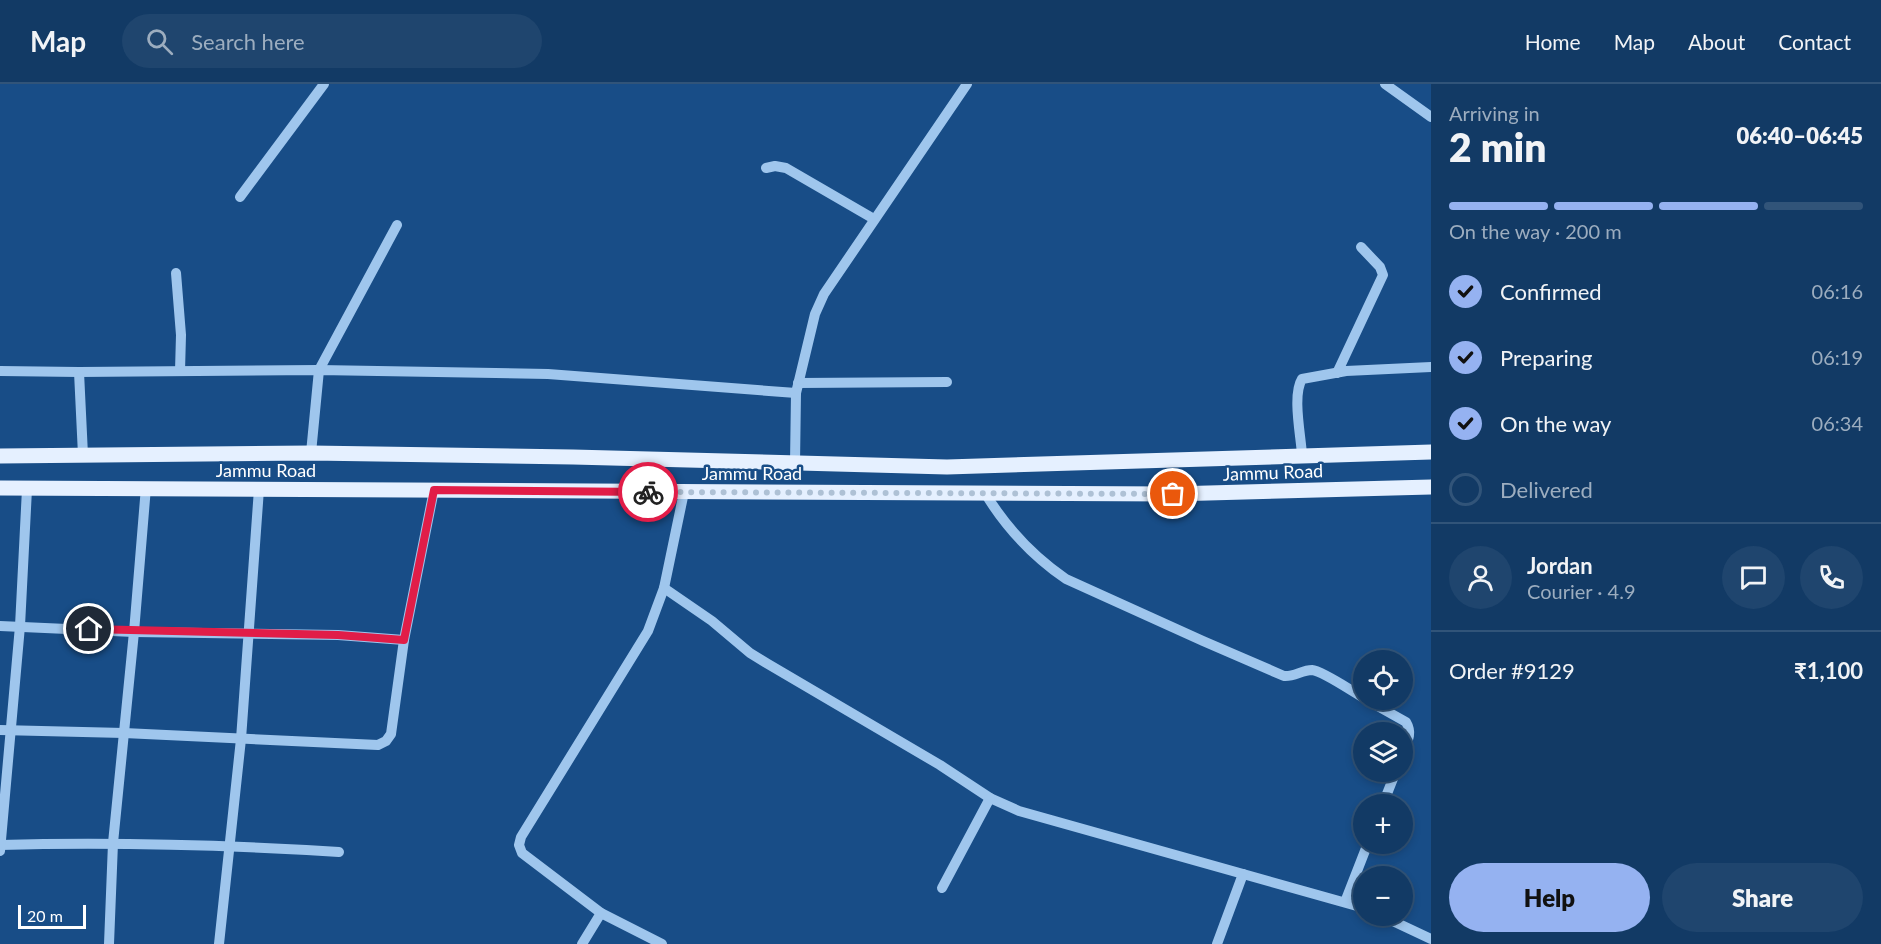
<!DOCTYPE html>
<html lang="en">
<head>
<meta charset="utf-8">
<style>
  :root { --surface:#123a65; --page:#1f456e; --text:#f1f3f6; --muted:#9cadbf; --line:#315479; --accent:#95b2f1 }
  body { margin:0; font-family:Lato,sans-serif; background:var(--page); color:var(--text); height:100vh; display:flex; flex-direction:column; font-size:22px; white-space:nowrap }
  * { box-sizing:border-box; margin:0 }
  p { font-size:20px; color:var(--muted) }
  .icon { flex:none; width:33px; height:33px; fill:none; stroke:currentColor; stroke-width:2; stroke-linecap:round; stroke-linejoin:round }
  .map { position:relative; flex:1; overflow:hidden }
  .details { display:flex; flex-direction:column; background:var(--surface); width:450px }
  .details>* { flex:none }
  .controls { position:absolute; left:1353px; top:566px; display:grid; gap:12px }
  .controls a { display:grid; place-items:center; width:60px; height:60px; border-radius:50%; background:var(--surface); box-shadow:0 3px 9px #0003,0 0 0 2px var(--line); font-size:30px }
  .scale { position:absolute; left:18px; bottom:15px; width:68px; box-sizing:border-box; padding-left:6px; border:3px solid #fff; border-top:0; font-size:16px; line-height:21px; white-space:nowrap; color:#fff; -webkit-text-stroke:4px #184d87; paint-order:stroke }
  .pin { position:absolute; display:grid; place-items:center; width:51px; height:51px; color:#fff; margin:-26px; border:3px solid #fff; border-radius:50%; box-shadow:0 2px 6px #0007 }
  .courier { position:absolute; display:grid; place-items:center; width:60px; height:60px; margin:-30px; border:4px solid #e11d48; border-radius:50%; background:#fff; color:#222; box-shadow:0 2px 8px #0007 }
  .overview em { font-style:normal; font-weight:800 }
  .overview div { display:flex; flex-direction:column-reverse }
  .overview { display:flex; align-items:center; justify-content:space-between; height:102px; padding:0 18px }
  h1 { font-size:39px; font-weight:800; line-height:45px }
  .bar { display:grid; grid-template-columns:repeat(4,1fr); gap:9px 6px; align-content:center; height:72px; padding:0 18px }
  .bar i { height:8px; border-radius:4px; background:var(--line) }
  .bar .current { background:var(--accent) }
  .bar p { grid-column:span 4 }
  .line { display:flex; align-items:center; gap:15px; padding:0 18px; border-top:2px solid var(--line) }
  .line div { flex:1 }
  .round { display:grid; place-items:center; flex:none; width:63px; height:63px; border-radius:32px; background:var(--page) }
  ol { padding:0 18px; list-style:none }
  li { display:flex; align-items:center; gap:18px; height:66px }
  li p { margin-inline-start:auto }
  li .icon { padding:6px; border-radius:50%; background:var(--accent); color:#111; stroke-width:4 }
  li:last-child { color:var(--muted) }
  li i { width:33px; height:33px; border:3px solid var(--line); border-radius:50% }
  .button { display:flex; gap:12px; margin-top:auto; padding:12px 18px }
  .button a { flex:1; height:69px; border-radius:36px; background:var(--accent); color:#111; font-size:24px; font-weight:800; line-height:69px; text-align:center }
  .button a+a { background:var(--page); color:var(--text) }
  header { display:flex; align-items:center; gap:36px; box-sizing:border-box; height:84px; padding:0 30px; background:var(--surface); border-bottom:2px solid var(--line) }
  header strong { font-size:28px }
  nav { display:flex; gap:33px; margin-inline-start:auto; font-size:21px }
  .search { width:420px; height:54px; background:var(--page); display:flex; align-items:center; gap:15px; box-sizing:border-box; padding:0 21px; border-radius:33px; color:var(--muted); font-size:22px }
  main { display:flex; flex:1; min-height:0 }
  .map>svg:first-child { display:block }
</style>
</head>
<body>
<header>
<strong>Map</strong>
<div class="search"><svg class="icon" aria-label="search" viewBox="0 0 24 24"><circle cx="10" cy="10" r="6"/><path d="M15 15l6 6"/></svg>Search here</div>
<nav><a>Home</a><a>Map</a><a>About</a><a>Contact</a></nav>
</header>
<main>
<div class="map">
<svg width="1431" height="860" viewBox="0 0 1431 860">
  <rect width="100%" height="100%" fill="#184d87"/>
  <g fill="none" stroke-linecap="round" stroke-linejoin="round">
    <g stroke="#9fc6ed" stroke-width="10">
      <polyline points="1385,0 1431,33"/>
      <polyline points="766,84 775,82 786,84 874,135"/>
      <polyline points="240,113 324,0"/>
      <polyline points="176,189 181,251 180,287"/>
      <polyline points="0,287 79,288 319,286 548,290 796,309"/>
      <polyline points="79,288 83,371"/>
      <polyline points="1337,289 1383,191 1380,183 1361,163"/>
      <polyline points="798,299 947,298"/>
      <polyline points="311,369 319,286 397,141"/>
      <path d="M 1302,371 C 1301,352 1292,311 1302,295 L 1346,287 L 1431,283"/>
      <polyline points="795,379 796,309 815,230 824,210 967,0"/>
      <path d="M 985,409 C 1005,442 1034,473 1066,495 L 1203,557 L 1284,592 C 1294,593 1302,586 1312,586 C 1323,587 1353,608 1364,614"/>
      <polyline points="664,504 712,537 750,569 768,580 940,681 990,714 1019,727 1364,824"/>
      <polyline points="0,542 134,548 338,551 404,556"/>
      <path d="M 1365,615 L 1406,638 C 1413,650 1407,658 1402,670"/>
      <polyline points="0,646 124,649 378,661 386,657 391,650 404,556 434,406"/>
      <polyline points="1383,720 1396,687"/>
      <path d="M 0,761 C 113,758 226,761 339,768"/>
      <polyline points="0,767 20,542 27,405"/>
      <polyline points="942,804 990,714"/>
      <polyline points="1345,818 1368,759"/>
      <polyline points="1380,831 1431,855"/>
      <polyline points="109,860 113,759 134,548 146,403"/>
      <polyline points="219,860 241,655 259,405"/>
      <polyline points="582,860 601,829"/>
      <polyline points="662,860 601,829 522,769 519,761 521,753 648,547 664,504 684,408"/>
      <polyline points="1217,860 1243,790"/>
    </g>
    <g stroke="#e5f0ff" stroke-width="15">
      <polyline points="0,372 311,369 573,373 947,383 1431,368"/>
      <polyline points="0,404 1172,410 1431,403"/>
    </g>
  </g>
  <g fill="none" stroke-linecap="round" stroke-linejoin="round">
    <polyline stroke="#aec1d5" stroke-width="6" stroke-dasharray="0 10.8" points="648,408 1173,410"/>
    <polyline stroke="#e11d48" stroke-width="8" points="89,545 338,551 404,556 434,406 648,408"/>
  </g>
  <g text-anchor="middle" dominant-baseline="central" stroke-width="5" stroke-linejoin="round" paint-order="stroke">
    <g font-size="18" fill="#fff" stroke="#184d87">
      <text x="266" y="386">Jammu Road</text>
      <text transform="translate(1273 388) rotate(-2)">Jammu Road</text>
      <text x="752" y="389">Jammu Road</text>
    </g>
  </g>
</svg>
<div class="controls">
<a><svg class="icon" aria-label="locate" viewBox="0 0 24 24"><circle cx="12" cy="12" r="6"/><path d="M12 2v4M12 18v4M2 12h4M18 12h4"/></svg></a>
<a><svg class="icon" aria-label="layers" viewBox="0 0 24 24"><path d="M12 4l9 5-9 5-9-5zM3 14l9 5 9-5"/></svg></a>
<a>+</a>
<a>−</a>
</div>
<div class="scale">20 m</div>
<div class="pin" style="left:1173px;top:410px;background:#ea580c"><svg class="icon" aria-label="bag" viewBox="0 0 24 24"><path d="M5 8h14l-1 12H6zM9 8a3 3 0 0 1 6 0"/></svg></div>
<div class="pin" style="left:89px;top:545px;background:#1f2937"><svg class="icon" aria-label="home" viewBox="0 0 24 24"><path d="M3 11l9-7 9 7M6 9v11h12V9"/></svg></div>
<div class="courier" style="left:648px;top:408px"><svg class="icon" aria-label="bike" viewBox="0 0 24 24"><circle cx="6" cy="16" r="4"/><circle cx="18" cy="16" r="4"/><path d="M6 16l4-8h5l3 8M10 8l3 8H6M13 5h3"/></svg></div>
</div>
<section class="details">
<div class="overview"><div><h1>2 min</h1><p>Arriving in</p></div><em>06:40–06:45</em></div>
<div class="bar"><i class="current"></i><i class="current"></i><i class="current"></i><i></i><p>On the way · 200 m</p></div>
<ol>
<li><svg class="icon" aria-label="check" viewBox="0 0 24 24"><path d="M5 12l5 5 9-10"/></svg>Confirmed<p>06:16</p></li>
<li><svg class="icon" aria-label="check" viewBox="0 0 24 24"><path d="M5 12l5 5 9-10"/></svg>Preparing<p>06:19</p></li>
<li><svg class="icon" aria-label="check" viewBox="0 0 24 24"><path d="M5 12l5 5 9-10"/></svg>On the way<p>06:34</p></li>
<li><i></i>Delivered</li>
</ol>
<div class="line" style="height:108px"><a class="round"><svg class="icon" aria-label="person" viewBox="0 0 24 24"><circle cx="12" cy="8" r="4"/><path d="M4 21q1-7 8-7t8 7"/></svg></a><div><b>Jordan</b><p>Courier · 4.9</p></div><a class="round"><svg class="icon" aria-label="chat" viewBox="0 0 24 24"><path d="M4 5h16v11H9l-5 4z"/></svg></a><a class="round"><svg class="icon" aria-label="phone" viewBox="0 0 24 24"><path d="M5 4h4l2 5-3 2q2 4 5 5l2-3 5 2v4C11 20 4 13 5 4z"/></svg></a></div>
<div class="line" style="height:78px"><div>Order #9129</div><b>₹1,100</b></div>
<div class="button"><a>Help</a><a>Share</a></div>
</section>
</main>
</body>
</html>
